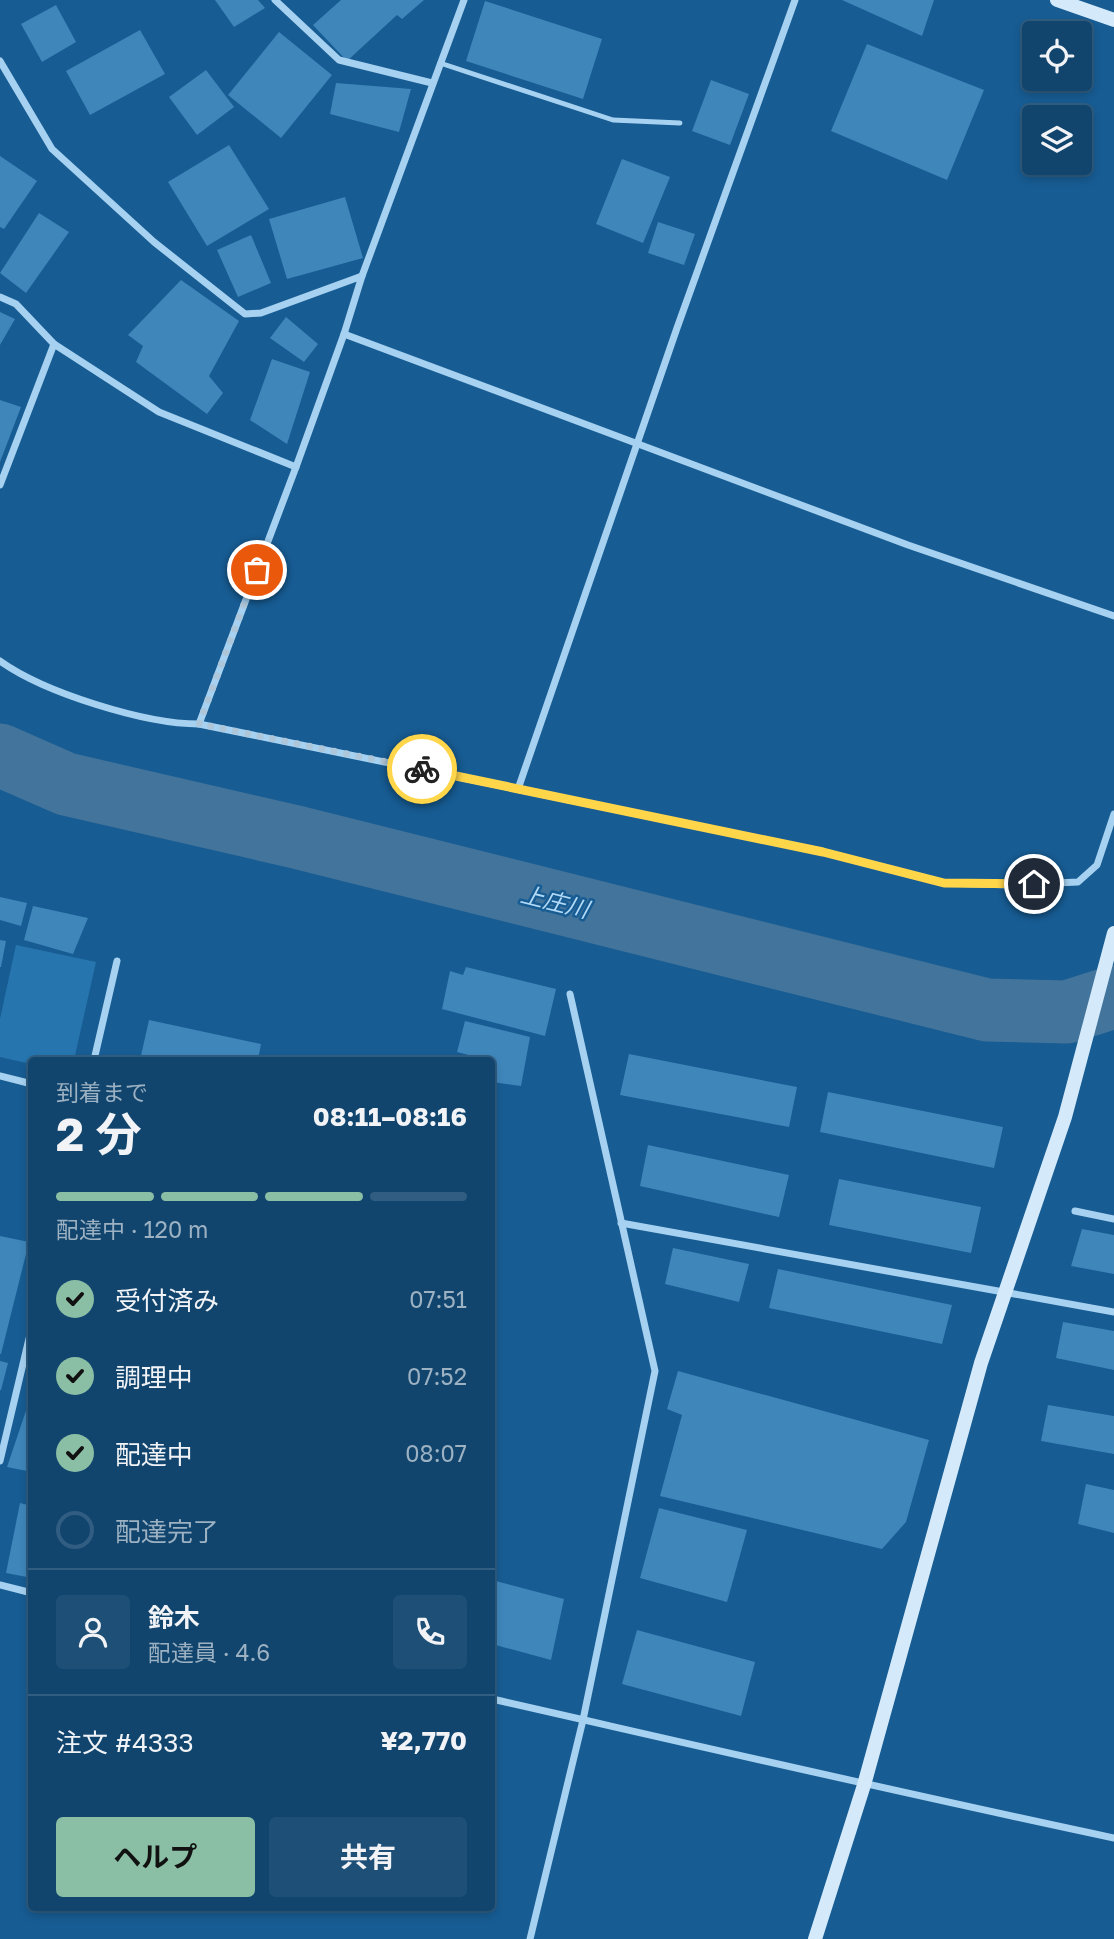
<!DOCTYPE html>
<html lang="ja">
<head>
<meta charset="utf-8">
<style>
  :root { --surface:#11456e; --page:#1e4f76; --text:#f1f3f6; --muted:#9cb1c2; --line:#305d81; --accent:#8abfa5 }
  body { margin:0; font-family:"Golos Text","Noto Sans JP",sans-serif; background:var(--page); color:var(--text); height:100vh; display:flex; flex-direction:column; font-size:26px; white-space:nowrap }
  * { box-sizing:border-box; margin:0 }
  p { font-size:23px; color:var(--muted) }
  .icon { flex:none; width:38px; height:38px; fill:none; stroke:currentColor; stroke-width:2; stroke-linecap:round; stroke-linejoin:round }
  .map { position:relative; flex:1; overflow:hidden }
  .side { position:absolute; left:28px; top:1057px; width:467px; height:854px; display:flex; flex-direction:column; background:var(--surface); border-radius:7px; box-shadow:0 4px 10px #0003,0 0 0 2px var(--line) }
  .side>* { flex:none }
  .controls { position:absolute; left:1022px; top:21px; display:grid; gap:14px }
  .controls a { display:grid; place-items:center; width:70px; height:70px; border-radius:7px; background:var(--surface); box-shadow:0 4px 10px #0003,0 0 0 2px var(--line); font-size:35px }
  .pin { position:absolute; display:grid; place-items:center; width:60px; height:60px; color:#fff; margin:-30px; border:4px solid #fff; border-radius:50%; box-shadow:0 2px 7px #0007 }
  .courier { position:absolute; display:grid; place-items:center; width:70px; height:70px; margin:-35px; border:5px solid #ffd54a; border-radius:50%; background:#fff; color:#222; box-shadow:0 2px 9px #0007 }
  .overview em { font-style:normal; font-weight:700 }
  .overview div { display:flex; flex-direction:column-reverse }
  .overview { display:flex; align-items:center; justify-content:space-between; height:119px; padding:0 28px }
  h1 { font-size:46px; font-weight:700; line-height:52px }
  .bar { display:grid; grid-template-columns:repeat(4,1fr); gap:10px 7px; align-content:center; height:84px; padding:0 28px }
  .bar i { height:9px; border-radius:5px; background:var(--line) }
  .bar .selected { background:var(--accent) }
  .bar p { grid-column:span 4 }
  .line { display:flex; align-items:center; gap:18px; padding:0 28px; border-top:2px solid var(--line) }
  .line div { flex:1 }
  .round { display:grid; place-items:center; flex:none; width:74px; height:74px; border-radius:7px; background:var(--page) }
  ol { padding:0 28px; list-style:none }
  li { display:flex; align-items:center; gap:21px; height:77px }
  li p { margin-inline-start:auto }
  li .icon { padding:7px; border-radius:50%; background:var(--accent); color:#111; stroke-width:4 }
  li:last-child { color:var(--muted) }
  li i { width:38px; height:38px; border:4px solid var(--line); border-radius:50% }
  .primary-button { display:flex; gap:14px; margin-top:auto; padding:14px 28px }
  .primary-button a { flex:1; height:80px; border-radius:7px; background:var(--accent); color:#111; font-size:28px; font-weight:700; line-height:80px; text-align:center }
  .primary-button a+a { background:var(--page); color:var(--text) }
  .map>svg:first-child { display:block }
</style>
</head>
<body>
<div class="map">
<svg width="1114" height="1939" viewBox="0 0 1114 1939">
  <rect width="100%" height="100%" fill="#175c93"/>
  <polygon fill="#2675af" points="16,945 96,962 74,1060 32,1060 31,1064 0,1057 0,1019"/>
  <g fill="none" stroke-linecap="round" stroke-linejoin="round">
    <polyline stroke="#43749b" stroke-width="63" points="0,755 66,784 296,837 987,1010 1067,1012 1114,997"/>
  </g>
  <g fill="#3f86ba">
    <polygon points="215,0 258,0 265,8 234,27"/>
    <polygon points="341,0 424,0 402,19 397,15 347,61 313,25"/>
    <polygon points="842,0 934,0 922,36"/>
    <polygon points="485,1 602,39 583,99 466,61"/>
    <polygon points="56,5 76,42 42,62 21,24"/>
    <polygon points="140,30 165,74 90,115 66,71"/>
    <polygon points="279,32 332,75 281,138 228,95"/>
    <polygon points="867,44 984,90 947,180 831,131"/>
    <polygon points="206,70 234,107 197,135 169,97"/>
    <polygon points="711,80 749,94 730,145 692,131"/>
    <polygon points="336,83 411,89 399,132 330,114"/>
    <polygon points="229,145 269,209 207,246 168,182"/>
    <polygon points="0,156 37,181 4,229 0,227"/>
    <polygon points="622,159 670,177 643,243 596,224"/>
    <polygon points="345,197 363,258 287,279 269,219"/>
    <polygon points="39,213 69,232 26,293 0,273"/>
    <polygon points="658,222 695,234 684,265 648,253"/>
    <polygon points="251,235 271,283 238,297 217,250"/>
    <polygon points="181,280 239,321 209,376 223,393 207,414 136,362 143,346 128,335"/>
    <polygon points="0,312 15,319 0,345"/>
    <polygon points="286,317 318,344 304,362 270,338"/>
    <polygon points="272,359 310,372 287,444 250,420"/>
    <polygon points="0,400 21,407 0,462"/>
    <polygon points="0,897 27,903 21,926 0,920"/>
    <polygon points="33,906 88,918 73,954 24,940"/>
    <polygon points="0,940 6,941 1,967 0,967"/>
    <polygon points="466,967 556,989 545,1036 442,1009 450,971 463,975"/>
    <polygon points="149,1020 261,1044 258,1060 140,1060"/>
    <polygon points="465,1021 530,1037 521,1086 492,1082 492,1060 476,1060 476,1057 457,1052"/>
    <polygon points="629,1054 797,1087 789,1127 620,1095"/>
    <polygon points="828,1092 1003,1127 994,1168 820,1132"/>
    <polygon points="648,1145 789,1175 779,1217 640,1186"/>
    <polygon points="839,1179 981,1207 971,1253 829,1225"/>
    <polygon points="1082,1229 1114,1235 1114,1274 1071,1266"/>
    <polygon points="0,1236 29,1242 1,1354 0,1354"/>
    <polygon points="673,1248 749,1264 739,1302 665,1284"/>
    <polygon points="778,1269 952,1305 942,1344 769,1308"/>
    <polygon points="1063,1322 1114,1331 1114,1370 1056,1358"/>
    <polygon points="0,1361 8,1363 1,1390 0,1390"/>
    <polygon points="678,1371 929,1440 906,1522 882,1549 660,1496 682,1415 667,1409"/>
    <polygon points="32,1393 32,1472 7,1467"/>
    <polygon points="1048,1405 1114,1416 1114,1454 1041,1441"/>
    <polygon points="1086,1484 1114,1490 1114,1533 1078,1524"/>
    <polygon points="20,1503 32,1506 32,1578 6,1573"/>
    <polygon points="659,1508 747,1530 727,1602 640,1578"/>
    <polygon points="492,1580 564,1599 551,1660 492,1644"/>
    <polygon points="637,1630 755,1662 741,1716 622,1684"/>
  </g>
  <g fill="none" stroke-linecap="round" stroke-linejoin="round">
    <polyline stroke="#a6d1f0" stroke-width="5" points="440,63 613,120 680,123"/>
    <g stroke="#a6d1f0" stroke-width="7">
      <polyline points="275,0 339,60 432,83"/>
      <polyline points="0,61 52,149 154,242 245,314 261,313 362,276 344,334"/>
      <polyline points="362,276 464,0"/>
      <polyline points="0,297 16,304 54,344"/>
      <polyline points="296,467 344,334 908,545 1114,616"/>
      <path d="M 0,485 L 54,344 L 159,412 L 296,467 L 199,724 C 145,724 45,693 0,661"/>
      <polyline points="199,724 823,852 944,883 1012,885 1078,882 1097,865 1114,814"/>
      <polyline points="518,789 677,328 795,0"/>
      <polyline points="94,1060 117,961"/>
      <polyline points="0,1076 32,1084"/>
      <polyline points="1075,1211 1114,1219"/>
      <polyline points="621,1223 1114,1312"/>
      <polyline points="0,1461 32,1326"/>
      <polyline points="0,1585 32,1593"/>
      <path d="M 492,1699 C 699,1746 906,1794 1114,1838"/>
      <polyline points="530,1939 583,1720 655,1371 570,994"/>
    </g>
    <g stroke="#d4eafb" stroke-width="14">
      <polyline points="1057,0 1114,20"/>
      <polyline points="815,1939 864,1785 981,1363 1065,1117 1114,933"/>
    </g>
  </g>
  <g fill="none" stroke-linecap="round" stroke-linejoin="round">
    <polyline stroke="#aec6d9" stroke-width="7" stroke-dasharray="0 12.6" points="257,570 199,724 422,769"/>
    <polyline stroke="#ffd54a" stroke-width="9" points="422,769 823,852 944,883 1034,884"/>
  </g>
  <g text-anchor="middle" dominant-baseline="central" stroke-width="5" stroke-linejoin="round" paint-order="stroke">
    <g font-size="23" font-style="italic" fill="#b2daf7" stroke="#175c93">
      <text transform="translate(555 901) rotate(14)">上庄川</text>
    </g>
  </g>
</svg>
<div class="controls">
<a><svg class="icon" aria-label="locate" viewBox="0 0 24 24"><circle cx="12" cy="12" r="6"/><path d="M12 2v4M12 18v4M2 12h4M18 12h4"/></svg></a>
<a><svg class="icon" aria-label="layers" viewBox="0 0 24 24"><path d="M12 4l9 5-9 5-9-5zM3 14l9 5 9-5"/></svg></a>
</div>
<div class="pin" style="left:257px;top:570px;background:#ea580c"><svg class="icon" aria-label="bag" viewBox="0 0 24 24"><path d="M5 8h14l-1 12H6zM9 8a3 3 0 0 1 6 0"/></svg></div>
<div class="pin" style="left:1034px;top:884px;background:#1f2937"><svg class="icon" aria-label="home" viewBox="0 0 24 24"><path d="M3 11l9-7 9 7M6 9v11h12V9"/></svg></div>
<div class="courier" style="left:422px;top:769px"><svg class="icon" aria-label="bike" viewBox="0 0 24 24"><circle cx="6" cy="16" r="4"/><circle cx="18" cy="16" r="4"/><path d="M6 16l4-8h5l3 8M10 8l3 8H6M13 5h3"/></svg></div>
<section class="side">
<div class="overview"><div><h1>2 分</h1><p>到着まで</p></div><em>08:11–08:16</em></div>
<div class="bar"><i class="selected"></i><i class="selected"></i><i class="selected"></i><i></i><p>配達中 · 120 m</p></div>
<ol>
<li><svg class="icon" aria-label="check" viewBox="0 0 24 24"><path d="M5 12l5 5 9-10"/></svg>受付済み<p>07:51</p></li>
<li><svg class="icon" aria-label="check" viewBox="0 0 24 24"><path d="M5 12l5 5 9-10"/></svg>調理中<p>07:52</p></li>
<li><svg class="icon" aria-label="check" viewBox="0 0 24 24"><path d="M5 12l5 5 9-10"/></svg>配達中<p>08:07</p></li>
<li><i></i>配達完了</li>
</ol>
<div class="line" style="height:126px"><a class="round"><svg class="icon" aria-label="person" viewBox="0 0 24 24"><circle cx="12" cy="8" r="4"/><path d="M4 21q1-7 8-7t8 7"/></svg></a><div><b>鈴木</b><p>配達員 · 4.6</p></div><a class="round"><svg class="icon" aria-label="phone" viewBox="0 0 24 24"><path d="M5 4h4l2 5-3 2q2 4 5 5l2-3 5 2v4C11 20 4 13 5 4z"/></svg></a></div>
<div class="line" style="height:91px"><div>注文 #4333</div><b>¥2,770</b></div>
<div class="primary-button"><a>ヘルプ</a><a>共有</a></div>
</section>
</div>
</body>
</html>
